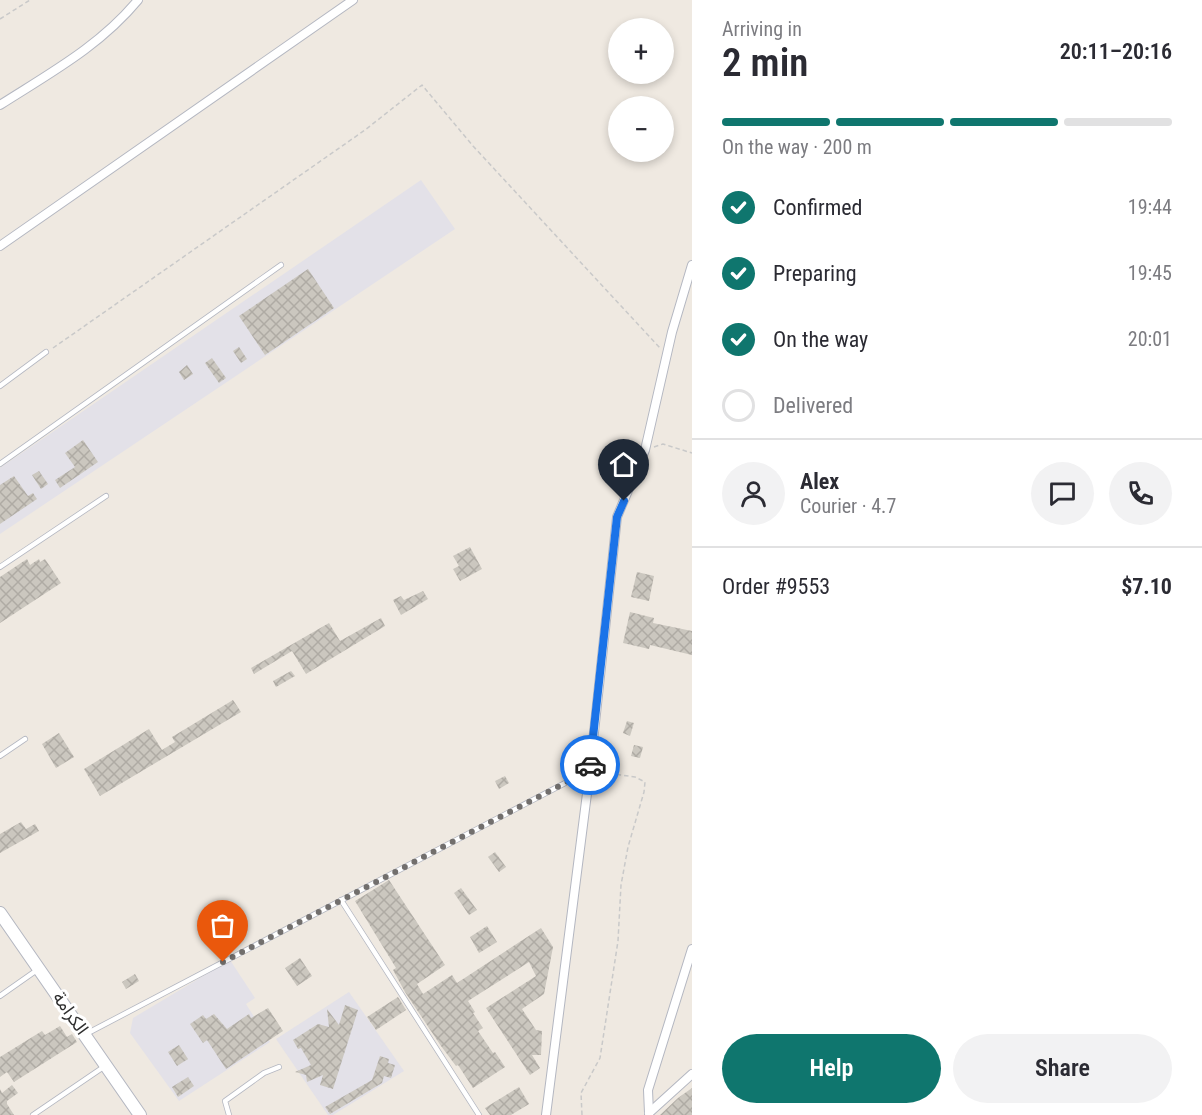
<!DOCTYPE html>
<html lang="en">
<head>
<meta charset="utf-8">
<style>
  :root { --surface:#fff; --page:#f2f2f3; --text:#2b2b33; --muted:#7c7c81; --line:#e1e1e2; --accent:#0f766e }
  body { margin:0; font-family:"Roboto Condensed","Noto Sans Arabic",sans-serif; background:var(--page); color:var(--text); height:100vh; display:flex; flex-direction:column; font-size:22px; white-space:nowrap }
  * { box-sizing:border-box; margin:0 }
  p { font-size:20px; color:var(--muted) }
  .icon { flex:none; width:33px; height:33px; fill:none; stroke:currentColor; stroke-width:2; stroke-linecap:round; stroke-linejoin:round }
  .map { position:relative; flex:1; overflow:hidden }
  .details { display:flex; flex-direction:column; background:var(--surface); width:510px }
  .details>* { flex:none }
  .tools { position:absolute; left:608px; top:18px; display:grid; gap:12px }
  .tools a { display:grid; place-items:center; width:66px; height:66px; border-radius:50%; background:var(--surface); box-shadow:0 3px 9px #0003; font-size:30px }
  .pin { position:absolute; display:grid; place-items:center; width:51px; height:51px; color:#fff; margin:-62px -26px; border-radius:50% 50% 50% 0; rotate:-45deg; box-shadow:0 0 6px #0007 }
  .pin .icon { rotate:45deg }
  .courier { position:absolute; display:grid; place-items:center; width:60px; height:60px; margin:-30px; border:4px solid #1a73e8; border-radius:50%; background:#fff; color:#222; box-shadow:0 2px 8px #0007 }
  .headline em { font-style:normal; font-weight:600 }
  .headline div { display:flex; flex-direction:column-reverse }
  .headline { display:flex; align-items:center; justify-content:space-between; height:102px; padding:0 30px }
  h1 { font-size:39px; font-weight:600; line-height:45px }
  .bar { display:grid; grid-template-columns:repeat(4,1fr); gap:9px 6px; align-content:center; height:72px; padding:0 30px }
  .bar i { height:8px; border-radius:4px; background:var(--line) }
  .bar .current { background:var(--accent) }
  .bar p { grid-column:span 4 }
  .line { display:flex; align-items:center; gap:15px; padding:0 30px; border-top:2px solid var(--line) }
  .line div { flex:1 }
  .round { display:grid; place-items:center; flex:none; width:63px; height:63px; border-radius:32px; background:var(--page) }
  ol { padding:0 30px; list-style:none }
  li { display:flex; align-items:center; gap:18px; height:66px }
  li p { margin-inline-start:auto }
  li .icon { padding:6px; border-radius:50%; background:var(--accent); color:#fff; stroke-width:4 }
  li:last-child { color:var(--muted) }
  li i { width:33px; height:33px; border:3px solid var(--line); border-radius:50% }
  .button { display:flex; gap:12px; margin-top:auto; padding:12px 30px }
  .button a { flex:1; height:69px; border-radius:36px; background:var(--accent); color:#fff; font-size:24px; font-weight:600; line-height:69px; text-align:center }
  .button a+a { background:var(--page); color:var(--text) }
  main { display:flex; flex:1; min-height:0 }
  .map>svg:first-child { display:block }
</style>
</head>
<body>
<main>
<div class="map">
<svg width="692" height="1115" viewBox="0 0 692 1115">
  <defs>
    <pattern id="building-cross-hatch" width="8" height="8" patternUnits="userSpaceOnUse" patternTransform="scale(1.5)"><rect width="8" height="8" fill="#cbc7bf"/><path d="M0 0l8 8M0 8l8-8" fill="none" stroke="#afaba4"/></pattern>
  </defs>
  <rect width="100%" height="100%" fill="#efe9e1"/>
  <g fill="#e3e1e8">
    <polygon points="421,180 455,229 0,534 0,468"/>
    <polygon points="230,960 255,998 246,1004 270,1042 179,1101 130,1033 133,1018"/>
    <polygon points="349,992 404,1071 333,1115 328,1115 276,1039"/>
  </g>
  <g fill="url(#building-cross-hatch)">
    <polygon points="308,269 334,308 265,355 239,316"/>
    <polygon points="239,347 247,359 241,363 233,351"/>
    <polygon points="212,358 226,378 219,383 205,363"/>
    <polygon points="187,365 193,374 184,380 179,372"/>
    <polygon points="83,440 98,462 60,488 55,480 75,467 65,453"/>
    <polygon points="39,471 48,484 41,489 32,475"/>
    <polygon points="14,476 28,496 33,493 37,499 0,524 0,485"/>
    <polygon points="470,547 482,569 460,581 453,569 459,566 453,556"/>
    <polygon points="27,559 30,565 39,559 40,562 45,559 61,583 0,623 0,577"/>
    <polygon points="637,572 654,576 649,601 631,597"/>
    <polygon points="423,591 428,599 401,615 393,600 401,596 404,600"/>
    <polygon points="630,612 654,618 653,623 692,631 692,655 650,645 649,649 623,643"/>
    <polygon points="381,618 385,626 306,674 292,651 254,674 251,668 329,623 340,641"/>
    <polygon points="291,671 295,676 276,687 273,681"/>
    <polygon points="233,700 241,712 100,796 84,769 149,729 162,750 175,742 172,737"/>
    <polygon points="627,721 634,723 630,736 623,733"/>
    <polygon points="59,733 74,757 56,768 42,744"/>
    <polygon points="634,745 643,747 640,758 631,756"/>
    <polygon points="505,776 509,783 499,789 495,781"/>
    <polygon points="21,822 26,829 35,824 39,831 0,853 0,834"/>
    <polygon points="495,852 506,867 499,872 488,857"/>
    <polygon points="389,880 445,965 417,984 423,994 452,975 457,983 541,928 553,947 544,994 522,1009 536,1030 542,1031 541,1055 532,1055 540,1068 530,1075 486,1008 536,976 529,962 468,1001 475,1012 473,1013 483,1028 478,1031 493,1053 495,1052 505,1067 473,1088 458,1065 456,1066 441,1046 405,992 393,970 396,968 355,901"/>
    <polygon points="461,888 477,910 469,915 454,893"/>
    <polygon points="487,926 497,942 479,953 470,937"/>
    <polygon points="300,958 312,976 297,986 285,968"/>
    <polygon points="135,974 139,981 126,989 122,982"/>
    <polygon points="398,997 406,1010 376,1030 367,1017"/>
    <polygon points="345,1005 358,1010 333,1089 320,1085 323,1075 307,1082 306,1075 295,1072 311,1065 301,1048 298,1049 293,1040 318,1024 329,1027 327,1009 339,1025"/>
    <polygon points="268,1008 283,1031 226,1069 207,1040 203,1043 190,1024 203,1015 206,1019 214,1014 227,1029 249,1014 251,1018"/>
    <polygon points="60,1026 67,1037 72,1034 77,1042 14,1082 7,1072 0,1077 0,1057 42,1031 45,1035"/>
    <polygon points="179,1045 188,1059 177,1066 168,1052"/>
    <polygon points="380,1056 389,1059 388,1063 395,1065 391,1078 384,1076 382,1083 330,1114 325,1107 372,1080"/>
    <polygon points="188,1077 194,1086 178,1097 172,1087"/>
    <polygon points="12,1085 18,1093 7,1101 7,1104 14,1115 0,1115 0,1089 2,1093"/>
    <polygon points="519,1087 529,1104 511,1115 490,1115 485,1108"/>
    <polygon points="692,1088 692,1115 660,1115 678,1098"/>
  </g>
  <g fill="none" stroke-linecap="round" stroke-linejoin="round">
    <g stroke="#b4b7c1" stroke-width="6">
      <g id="service">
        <polyline points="0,386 46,352"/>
        <polyline points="0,464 281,265"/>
        <polyline points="0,567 106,496"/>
        <polyline points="0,756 25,739"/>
        <polyline points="341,900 479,1115"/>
        <polyline points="0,996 37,970"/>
        <polyline points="86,1034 590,770"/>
        <polyline points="33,1115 105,1066"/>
        <polyline points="229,1115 225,1101 264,1073 279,1067"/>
      </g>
    </g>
    <g stroke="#b4b7c1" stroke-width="10">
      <g id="minor">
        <path d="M 0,105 C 50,73 100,46 138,0"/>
        <polyline points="0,246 353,0"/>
        <polyline points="649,1113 648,1090 692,949"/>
        <polyline points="649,1113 692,1074"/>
        <polyline points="546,1115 590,770 617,517 645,450 672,332 692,265"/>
      </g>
    </g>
    <g stroke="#b4b7c1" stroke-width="14">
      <polyline id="secondary" points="0,913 140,1115"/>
    </g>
    <g stroke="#c9c9c9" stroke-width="1.5" stroke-dasharray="4.5 3" stroke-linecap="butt">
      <polyline points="0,19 30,0"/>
      <polyline points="53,348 365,130 422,85 473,146 660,348"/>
      <polyline points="654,447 663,444 692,453"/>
      <polyline points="582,1115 581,1093 600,1058 618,941 621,885 628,847 644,792 645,782 635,777 599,772"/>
    </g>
    <use href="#service" stroke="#fff" stroke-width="4.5"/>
    <use href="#minor" stroke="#fff" stroke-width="8"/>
    <use href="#secondary" stroke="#fff" stroke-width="12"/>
  </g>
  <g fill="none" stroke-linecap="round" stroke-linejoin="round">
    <polyline stroke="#726f6d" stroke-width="6" stroke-dasharray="0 10.8" points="223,962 590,770 590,765"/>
    <polyline stroke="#1a73e8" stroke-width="8" points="590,765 617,517 624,501"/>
  </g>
  <g text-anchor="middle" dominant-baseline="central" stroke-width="6" stroke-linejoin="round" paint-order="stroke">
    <g font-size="18" fill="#2e2e2e" stroke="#fff">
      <text transform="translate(71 1013) rotate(55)">الكرامة</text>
    </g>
  </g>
</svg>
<div class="tools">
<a>+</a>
<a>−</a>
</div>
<div class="pin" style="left:223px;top:962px;background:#ea580c"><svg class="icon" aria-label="bag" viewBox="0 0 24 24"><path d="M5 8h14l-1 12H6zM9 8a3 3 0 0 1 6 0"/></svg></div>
<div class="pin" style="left:624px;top:501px;background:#1f2937"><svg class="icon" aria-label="home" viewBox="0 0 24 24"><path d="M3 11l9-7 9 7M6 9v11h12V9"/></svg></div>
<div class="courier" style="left:590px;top:765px"><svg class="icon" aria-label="car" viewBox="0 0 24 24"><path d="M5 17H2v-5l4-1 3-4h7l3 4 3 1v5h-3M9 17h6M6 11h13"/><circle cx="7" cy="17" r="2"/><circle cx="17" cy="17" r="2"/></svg></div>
</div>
<section class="details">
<div class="headline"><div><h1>2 min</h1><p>Arriving in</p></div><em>20:11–20:16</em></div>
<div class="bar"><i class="current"></i><i class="current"></i><i class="current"></i><i></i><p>On the way · 200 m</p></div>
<ol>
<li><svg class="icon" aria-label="check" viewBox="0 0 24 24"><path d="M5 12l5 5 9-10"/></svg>Confirmed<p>19:44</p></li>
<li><svg class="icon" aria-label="check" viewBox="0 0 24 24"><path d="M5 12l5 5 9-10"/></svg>Preparing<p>19:45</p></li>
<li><svg class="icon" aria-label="check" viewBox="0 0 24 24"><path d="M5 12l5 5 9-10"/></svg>On the way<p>20:01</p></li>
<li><i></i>Delivered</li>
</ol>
<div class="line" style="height:108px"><a class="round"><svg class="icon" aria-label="person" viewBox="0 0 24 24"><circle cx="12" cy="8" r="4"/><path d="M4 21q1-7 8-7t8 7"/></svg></a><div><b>Alex</b><p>Courier · 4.7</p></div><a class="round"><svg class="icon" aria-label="chat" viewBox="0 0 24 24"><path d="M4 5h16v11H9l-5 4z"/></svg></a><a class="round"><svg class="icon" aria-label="phone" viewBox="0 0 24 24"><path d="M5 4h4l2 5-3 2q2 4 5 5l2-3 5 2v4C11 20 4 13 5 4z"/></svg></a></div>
<div class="line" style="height:78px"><div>Order #9553</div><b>$7.10</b></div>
<div class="button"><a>Help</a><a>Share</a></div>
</section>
</main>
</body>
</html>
